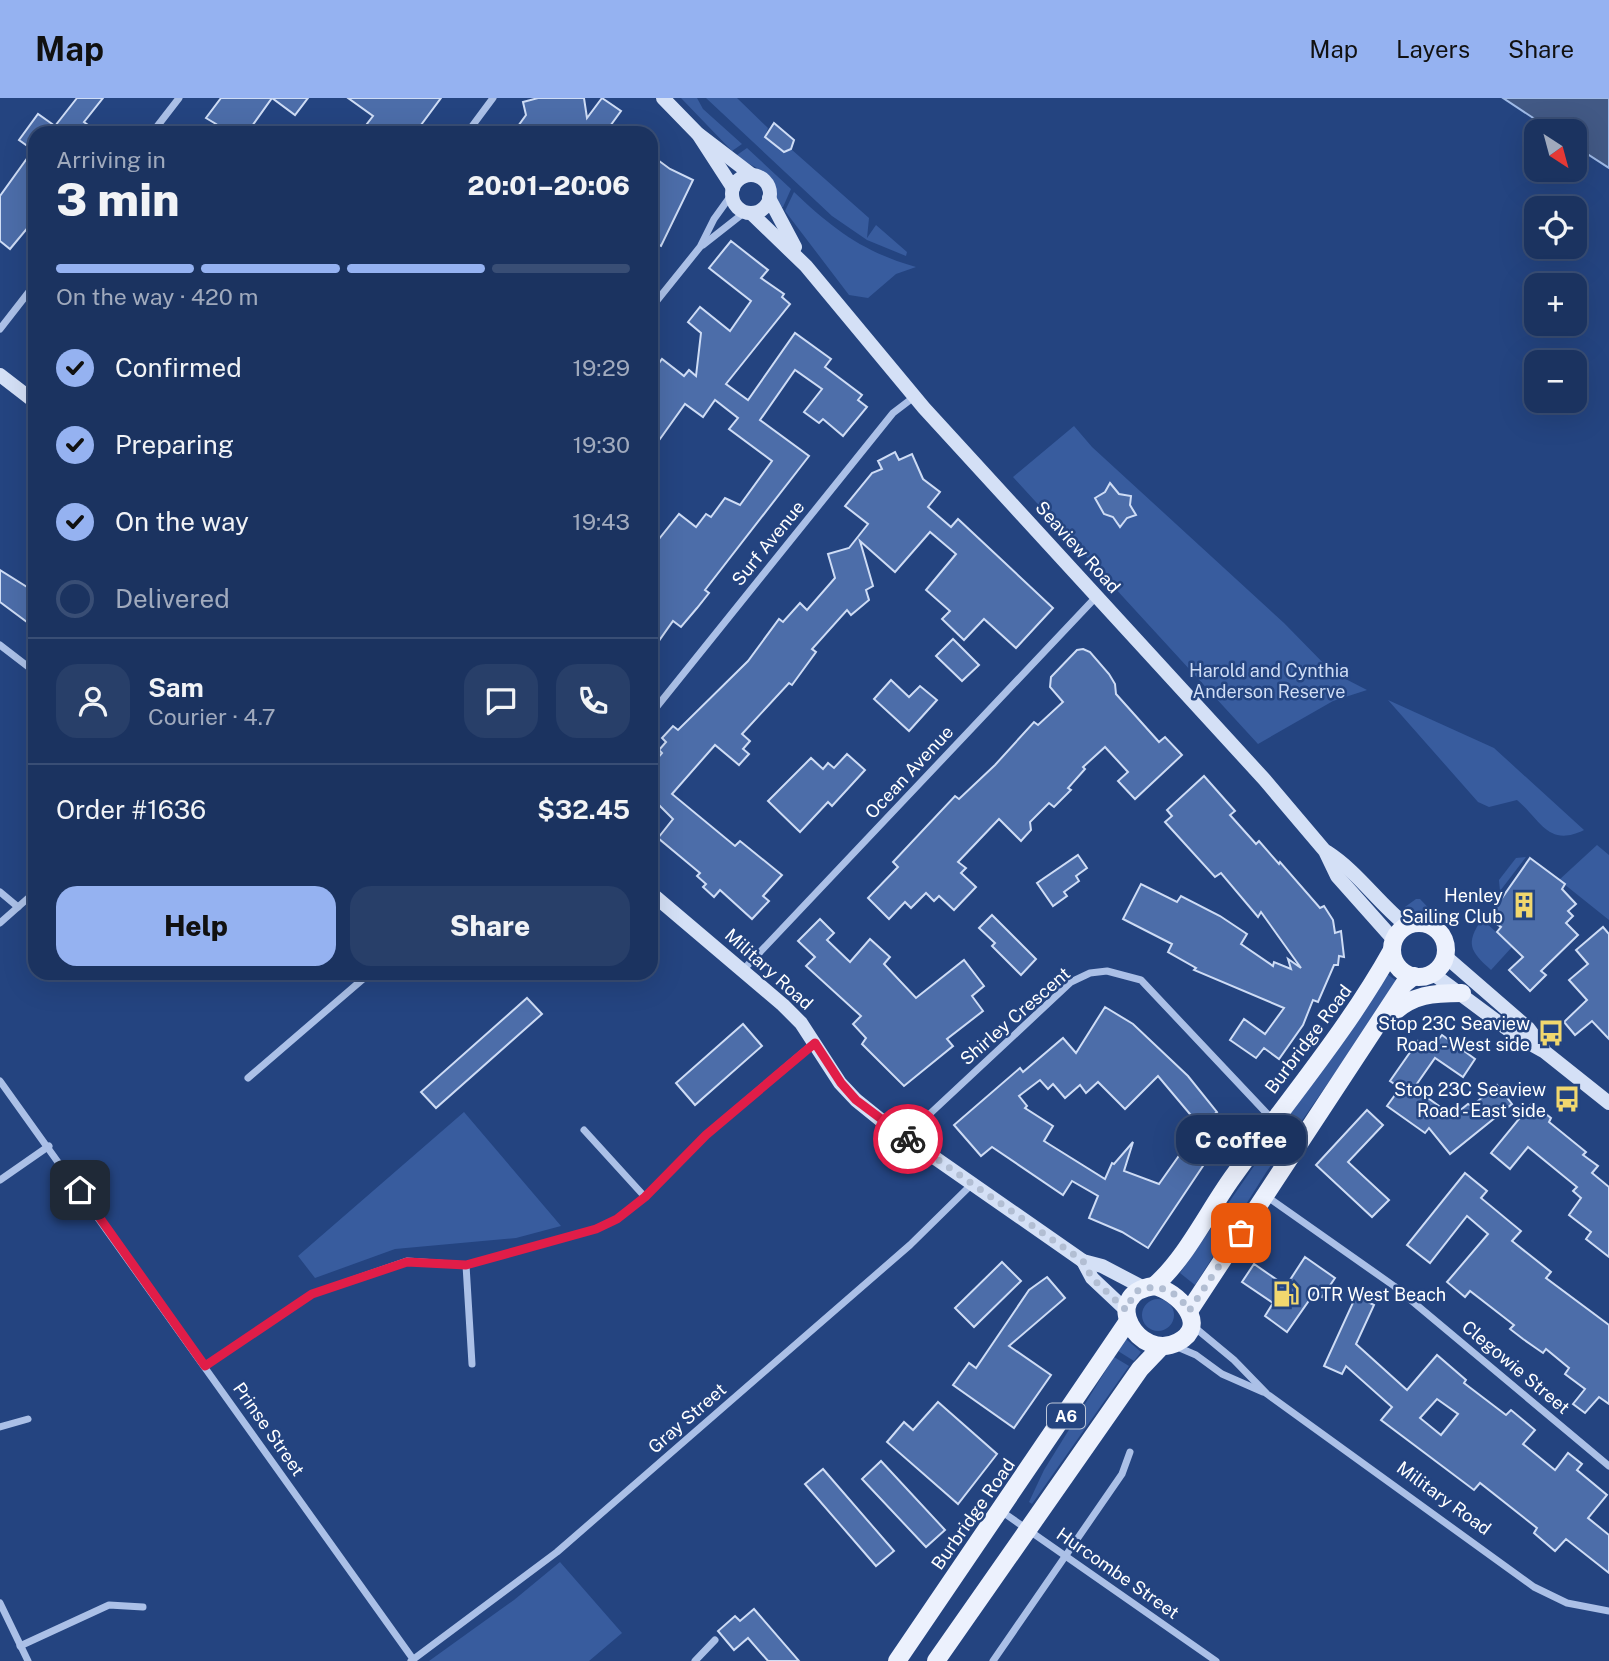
<!DOCTYPE html>
<html lang="en">
<head>
<meta charset="utf-8">
<style>
  :root { --surface:#1b3360; --page:#283f69; --text:#f1f3f6; --muted:#a0aabd; --line:#394e75; --accent:#95b2f1 }
  body { margin:0; font-family:"Public Sans",sans-serif; background:var(--page); color:var(--text); height:100vh; display:flex; flex-direction:column; font-size:26px; white-space:nowrap }
  * { box-sizing:border-box; margin:0 }
  p { font-size:23px; color:var(--muted) }
  .icon { flex:none; width:38px; height:38px; fill:none; stroke:currentColor; stroke-width:2; stroke-linecap:round; stroke-linejoin:round }
  .map { position:relative; flex:1; overflow:hidden }
  .drawer { position:absolute; left:28px; top:28px; width:630px; height:854px; display:flex; flex-direction:column; background:var(--surface); border-radius:21px; box-shadow:0 7px 28px #0002,0 0 0 2px var(--line) }
  .drawer>* { flex:none }
  .needle { width:46px; rotate:144deg }
  .controls { position:absolute; left:1524px; top:21px; display:grid; gap:14px }
  .controls a { display:grid; place-items:center; width:63px; height:63px; border-radius:14px; background:var(--surface); box-shadow:0 7px 28px #0002,0 0 0 2px var(--line); font-size:35px }
  .pin { position:absolute; display:grid; place-items:center; width:60px; height:60px; color:#fff; margin:-30px; border-radius:14px; box-shadow:0 4px 10px #0006 }
  .courier { position:absolute; display:grid; place-items:center; width:70px; height:70px; margin:-35px; border:5px solid #e11d48; border-radius:50%; background:#fff; color:#222; box-shadow:0 2px 9px #0007 }
  .bubble { position:absolute; height:49px; border-radius:21px; background:var(--surface); box-shadow:0 7px 28px #0002,0 0 0 2px var(--line); font-size:23px; font-weight:800; line-height:49px; text-align:center }
  .summary em { font-style:normal; font-weight:800 }
  .summary div { display:flex; flex-direction:column-reverse }
  .summary { display:flex; align-items:center; justify-content:space-between; height:119px; padding:0 28px }
  h1 { font-size:46px; font-weight:800; line-height:52px }
  .bar { display:grid; grid-template-columns:repeat(4,1fr); gap:10px 7px; align-content:center; height:84px; padding:0 28px }
  .bar i { height:9px; border-radius:5px; background:var(--line) }
  .bar .selected { background:var(--accent) }
  .bar p { grid-column:span 4 }
  .line { display:flex; align-items:center; gap:18px; padding:0 28px; border-top:2px solid var(--line) }
  .line div { flex:1 }
  .round { display:grid; place-items:center; flex:none; width:74px; height:74px; border-radius:21px; background:var(--page) }
  ol { padding:0 28px; list-style:none }
  li { display:flex; align-items:center; gap:21px; height:77px }
  li p { margin-inline-start:auto }
  li .icon { padding:7px; border-radius:50%; background:var(--accent); color:#111; stroke-width:4 }
  li:last-child { color:var(--muted) }
  li i { width:38px; height:38px; border:4px solid var(--line); border-radius:50% }
  .action { display:flex; gap:14px; margin-top:auto; padding:14px 28px }
  .action a { flex:1; height:80px; border-radius:21px; background:var(--accent); color:#111; font-size:28px; font-weight:800; line-height:80px; text-align:center }
  .action a+a { background:var(--page); color:var(--text) }
  header { display:flex; align-items:center; gap:42px; box-sizing:border-box; height:98px; padding:0 35px; background:var(--accent); color:#111 }
  header strong { font-size:33px }
  nav { display:flex; gap:38px; margin-inline-start:auto; font-size:24px }
  .map>svg:first-child { display:block }
</style>
</head>
<body>
<header>
<strong>Map</strong>
<nav><a>Map</a><a>Layers</a><a>Share</a></nav>
</header>
<div class="map">
<svg width="1609" height="1563" viewBox="0 0 1609 1563">
  <rect width="100%" height="100%" fill="#244480"/>
  <g fill="#385c9e">
    <polygon points="681,0 697,0 703,11 742,46 732,53"/>
    <polygon points="706,0 737,0 768,30 765,39 784,54 791,51 869,120 867,140 876,127 907,154 906,158 867,142 832,118"/>
    <path d="M 747,50 L 791,91 L 783,109 L 779,110 C 777,103 776,90 773,83 C 766,71 746,67 737,57 Z"/>
    <path d="M 794,94 C 833,131 863,154 916,169 L 896,176 L 868,200 L 849,197 L 785,113 Z"/>
    <polygon points="1074,328 1092,349 1284,525 1332,574 1367,592 1333,603 1258,646 1013,379"/>
    <path d="M 1388,602 L 1494,650 L 1584,732 C 1548,750 1540,721 1517,702 L 1489,709 L 1478,704 Z"/>
    <polygon points="1597,747 1609,757 1609,822 1559,782"/>
    <polygon points="1526,759 1500,793 1499,782 1516,760"/>
    <polygon points="1416,801 1420,801 1438,820 1409,814 1405,809"/>
    <path d="M 1482,821 L 1512,849 L 1491,872 C 1470,853 1465,846 1482,821 Z"/>
    <polygon points="1387,876 1398,884 1267,1073 1195,1187 1180,1175"/>
    <polygon points="464,1014 561,1128 516,1140 395,1151 315,1180 298,1158"/>
    <circle cx="1158" cy="1217" r="16"/>
    <polygon points="1126,1241 1141,1254 1134,1263 1118,1253"/>
    <polygon points="1114,1259 1129,1268 1032,1406 1029,1404 1044,1372"/>
    <polygon points="560,1464 622,1535 589,1563 429,1563 514,1502"/>
  </g>
  <polygon fill="#425985" stroke="#9fbae7" stroke-width="2" points="1503,0 1609,0 1609,70 1575,48 1575,33 1553,33"/>
  <g fill="#4c6da9" stroke="#cedcf5" stroke-width="2" fill-rule="evenodd">
    <polygon points="77,0 103,0 84,24 99,35 35,35 35,121 10,151 0,143 0,98 33,52 19,42 38,16 55,28"/>
    <polygon points="221,0 272,0 247,35 209,35 216,26 206,20"/>
    <polygon points="272,0 308,0 295,17"/>
    <polygon points="348,0 441,0 415,35 360,35 373,18"/>
    <polygon points="538,0 584,0 587,20 602,0 621,13 605,35 513,35 526,17 523,4"/>
    <polygon points="774,25 794,42 791,51 784,54 765,39"/>
    <polygon points="651,57 670,71 693,82 661,148 651,143"/>
    <polygon points="731,143 768,172 761,180 784,196 782,199 790,206 726,286 748,302 795,235 831,261 825,269 862,297 858,302 867,309 843,338 823,321 819,325 804,314 822,291 795,272 760,322 809,358 705,492 709,495 697,510 681,529 673,523 651,554 651,451 679,416 696,429 706,416 711,419 725,400 740,407 772,363 729,331 738,320 715,302 703,319 685,306 660,341 651,335 651,276 662,261 684,278 689,272 696,278 701,235 688,224 700,209 730,233 751,203 709,170"/>
    <polygon points="895,354 899,362 912,356 923,381 940,394 928,409 951,429 958,421 1053,510 1016,550 984,521 964,542 942,521 950,513 926,492 956,456 930,434 895,474 860,443 873,488 866,492 869,502 851,517 847,512 812,551 816,554 792,587 789,585 742,636 750,643 743,651 749,656 739,667 715,647 672,696 735,748 740,743 782,777 763,798 769,803 752,821 720,792 714,799 703,789 706,786 697,778 700,775 658,740 673,721 651,699 651,668 662,655 659,652 666,644 662,640 673,628 678,632 748,563 779,521 783,524 800,505 807,512 835,480 828,456 849,450 868,426 845,408 872,375 882,371 878,363"/>
    <polygon points="1110,385 1119,396 1131,398 1130,407 1136,417 1127,420 1120,429 1113,419 1104,416 1095,400 1105,394"/>
    <polygon points="0,472 35,494 35,530 0,504"/>
    <polygon points="953,541 979,567 962,583 936,558"/>
    <polygon points="1083,551 1090,554 1109,576 1115,586 1116,596 1159,644 1165,639 1182,657 1135,701 1118,683 1128,674 1105,649 1083,669 1085,671 1068,690 1071,692 1054,709 1049,705 1030,724 1031,732 1021,743 999,721 958,764 966,770 961,775 976,789 954,812 939,798 934,803 926,795 911,810 905,804 889,821 868,800 898,769 893,764 955,698 959,701 995,667 1034,624 1038,627 1063,604 1050,589 1051,579 1077,552"/>
    <polygon points="891,582 909,599 920,588 937,602 909,633 874,601"/>
    <polygon points="847,656 865,672 832,708 828,704 800,734 768,703 811,660 823,671 828,665 834,670"/>
    <polygon points="1204,678 1235,713 1230,717 1256,746 1259,743 1279,766 1280,764 1320,810 1324,808 1333,822 1335,835 1341,833 1344,859 1339,858 1338,867 1334,867 1318,904 1313,902 1303,927 1279,961 1264,950 1256,960 1230,942 1244,921 1265,936 1284,910 1194,872 1196,870 1168,854 1172,846 1123,821 1141,786 1177,804 1181,798 1220,818 1247,836 1241,846 1273,868 1274,864 1291,871 1288,861 1301,870 1261,814 1258,819 1221,775 1215,779 1165,724 1172,718 1167,712"/>
    <polygon points="1078,757 1087,770 1076,778 1079,783 1064,794 1067,798 1053,808 1037,785"/>
    <polygon points="1530,760 1565,786 1562,791 1576,806 1568,813 1573,818 1566,825 1578,837 1541,873 1546,877 1530,893 1509,872 1523,859 1497,834 1501,829 1488,820"/>
    <polygon points="992,817 1036,861 1021,877 992,848 995,845 979,830"/>
    <polygon points="820,821 834,835 827,842 850,864 870,841 890,859 884,866 916,900 964,862 984,888 972,898 983,913 947,941 953,948 904,988 862,946 866,940 853,926 861,918 806,868 815,859 798,843"/>
    <polygon points="1603,829 1609,836 1609,941 1592,923 1575,937 1564,924 1587,902 1569,882 1588,866 1576,852"/>
    <polygon points="527,900 542,916 436,1010 421,994"/>
    <polygon points="1105,909 1133,926 1188,978 1217,1014 1200,1028 1158,978 1125,1011 1098,984 1086,995 1080,987 1065,1000 1053,986 1048,991 1040,982 1019,998 1027,1008 1025,1010 1053,1028 1044,1043 1105,1081 1112,1065 1114,1066 1133,1044 1124,1073 1159,1086 1190,1042 1211,1056 1148,1150 1122,1134 1089,1120 1098,1098 1072,1083 1063,1097 992,1049 981,1058 954,1027 1020,970 1023,974 1063,940 1076,955"/>
    <polygon points="743,926 762,948 695,1007 676,985"/>
    <polygon points="1442,937 1475,961 1463,979 1435,960 1414,990 1453,1018 1468,1006 1472,1008 1497,987 1512,1006 1450,1056 1429,1030 1425,1035 1387,1008 1400,990 1390,983 1418,943 1430,952"/>
    <polygon points="1532,1005 1551,1020 1549,1024 1586,1054 1583,1057 1598,1068 1592,1075 1609,1089 1609,1159 1586,1141 1591,1134 1569,1117 1581,1100 1573,1093 1577,1089 1528,1049 1510,1071 1491,1055"/>
    <polygon points="1367,1012 1383,1027 1348,1064 1389,1102 1372,1119 1316,1067"/>
    <polygon points="1465,1075 1487,1093 1481,1100 1521,1133 1512,1143 1551,1174 1546,1180 1609,1227 1609,1306 1599,1299 1585,1315 1573,1306 1585,1291 1565,1276 1569,1270 1546,1251 1543,1255 1523,1241 1510,1231 1514,1227 1470,1193 1465,1199 1447,1184 1488,1136 1467,1118 1430,1165 1407,1147"/>
    <polygon points="1305,1159 1335,1180 1322,1199 1315,1194 1287,1234 1265,1218 1273,1205 1242,1184 1254,1166 1286,1188"/>
    <polygon points="1002,1164 1021,1183 974,1229 955,1210"/>
    <polygon points="1047,1179 1065,1200 1009,1248 1051,1277 1014,1330 953,1287 969,1265 976,1270 1029,1192"/>
    <path d="M 1356,1198 L 1374,1207 L 1356,1246 L 1407,1292 L 1437,1257 L 1466,1282 L 1464,1285 L 1506,1317 L 1511,1312 L 1535,1332 L 1523,1346 L 1555,1372 L 1568,1355 L 1582,1366 L 1577,1372 L 1607,1397 L 1588,1420 L 1609,1437 L 1609,1475 L 1566,1441 L 1555,1453 L 1534,1435 L 1537,1430 L 1480,1385 L 1474,1392 L 1381,1322 L 1392,1309 L 1346,1268 L 1342,1276 L 1324,1268 ZM 1437,1301 L 1458,1316 L 1441,1337 L 1420,1320 Z"/>
    <polygon points="938,1304 997,1356 958,1406 887,1344 904,1324 913,1332"/>
    <polygon points="881,1363 945,1432 926,1449 862,1381"/>
    <polygon points="823,1371 894,1453 876,1468 805,1386"/>
    <polygon points="754,1511 799,1563 768,1563 748,1540 734,1552 718,1533 735,1518 740,1523"/>
  </g>
  <g fill="none" stroke-linecap="round" stroke-linejoin="round">
    <g stroke="#abc0e7" stroke-width="7">
      <polyline points="152,35 179,0"/>
      <polyline points="467,35 493,0"/>
      <polyline points="703,147 745,114"/>
      <polyline points="651,210 700,149 714,121 732,96"/>
      <polyline points="0,231 35,186"/>
      <polyline points="0,547 35,574"/>
      <polyline points="651,616 893,315 914,299"/>
      <polyline points="0,794 18,809"/>
      <polyline points="0,825 35,794"/>
      <polyline points="744,871 1096,499"/>
      <polyline points="248,980 370,875"/>
      <polyline points="0,983 413,1561"/>
      <polyline points="584,1032 645,1099"/>
      <polyline points="905,1039 1071,884 1090,875 1107,873 1141,882 1273,1022"/>
      <polyline points="0,1082 49,1048"/>
      <polyline points="1266,1098 1394,1188 1609,1368"/>
      <polyline points="466,1167 472,1266"/>
      <polyline points="1193,1228 1234,1262 1267,1296 1534,1489 1567,1505 1609,1513"/>
      <polyline points="1175,1248 1196,1257 1222,1276 1263,1294"/>
      <polyline points="205,1268 312,1196 407,1163 466,1167 596,1131 617,1121 645,1099 706,1037 814,945"/>
      <polyline points="0,1329 28,1321"/>
      <polyline points="1001,1413 1216,1563"/>
      <polyline points="0,1505 28,1563"/>
      <polyline points="20,1548 109,1507 143,1509"/>
      <polyline points="411,1563 557,1454 910,1147 971,1087"/>
      <polyline points="695,1563 715,1542"/>
      <polyline points="993,1563 1122,1376 1130,1354"/>
    </g>
    <g stroke="#d4e0f6" stroke-width="14">
      <polyline points="663,0 697,35 752,77"/>
      <polyline points="698,36 733,90"/>
      <circle cx="751" cy="96" r="19"/>
      <polyline points="769,100 795,149"/>
      <polyline points="751,115 806,168 924,310 1264,681 1325,753 1337,778 1394,842"/>
      <polyline points="0,277 35,304"/>
      <path d="M 1327,754 C 1358,774 1378,805 1407,828"/>
      <polyline points="651,795 783,907 801,925 840,985 856,1002 882,1023 1083,1163 1102,1168 1144,1190"/>
      <polyline points="1445,858 1528,930 1543,950"/>
      <polyline points="1432,875 1518,939 1545,954 1609,1005"/>
      <polyline points="1083,1163 1092,1180 1126,1212"/>
    </g>
    <g stroke="#ecf1fd" stroke-width="18">
      <circle cx="1419" cy="852" r="27"/>
      <path d="M 1391,917 C 1412,896 1434,895 1462,895"/>
      <path d="M 1154,1188 C 1186,1160 1207,1115 1232,1080 C 1286,1004 1347,933 1392,852"/>
      <path d="M 1154,1188 C 1177,1193 1211,1227 1178,1244 C 1139,1265 1098,1196 1154,1188 Z"/>
      <polyline points="1189,1213 1404,886 1414,878"/>
      <polyline points="897,1563 1128,1223"/>
      <polyline points="936,1563 1140,1271 1161,1249"/>
    </g>
  </g>
  <g fill="none" stroke-linecap="round" stroke-linejoin="round">
    <path stroke="#b2bed3" stroke-width="7" stroke-dasharray="0 12.6" d="M 908,1041 L 1083,1163 L 1092,1180 L 1126,1212 L 1135,1194 C 1157,1184 1177,1192 1189,1213 L 1241,1135"/>
    <polyline stroke="#e11d48" stroke-width="9" points="80,1092 205,1268 312,1196 407,1164 466,1167 596,1131 617,1121 645,1099 706,1037 815,945 841,985 856,1002 908,1041"/>
  </g>
  <defs>
    <g id="building-bare" transform="scale(2.1)"><path d="M-4-6H4V6H1V3H-1V6H-4ZM-2.5-4.3h1.7v1.8h-1.7ZM.8-4.3h1.7v1.8H.8ZM-2.5-1h1.7V.8h-1.7ZM.8-1h1.7V.8H.8Z" fill="#f1d76e" stroke="#244480" stroke-width="2.5" paint-order="stroke"/></g>
    <g id="bus-bare" transform="scale(2.1)"><path d="M-5-6H5V4H4V6H2V4H-2V6H-4V4H-5ZM-3.5-4V0h7V-4ZM-3.5 1.2v1.5H-2V1.2ZM2 1.2v1.5H3.5V1.2Z" fill="#f1d76e" stroke="#244480" stroke-width="2.5" paint-order="stroke"/></g>
    <g id="fuel-bare" transform="scale(2.1)"><path d="M-5.5-6h7V0h2V4h1.3V-2.5L3-4.5l.8-.8L6-3V5H2.5V1h-1V6h-7ZM-4.2-4.7v3.2H.2V-4.7Z" fill="#f1d76e" stroke="#244480" stroke-width="2.5" paint-order="stroke"/></g>
  </defs>
  <g fill-rule="evenodd">
    <use href="#building-bare" x="1524" y="807"/>
    <use href="#bus-bare" x="1551" y="935"/>
    <use href="#bus-bare" x="1567" y="1001"/>
    <use href="#fuel-bare" x="1286" y="1196"/>
  </g>
  <g text-anchor="middle" dominant-baseline="central" stroke-width="5" stroke-linejoin="round" paint-order="stroke">
    <rect fill="#244480" stroke="#bdc7d9" stroke-width="2" x="1047" y="1305.5" width="38" height="25" rx="5"/>
    <g font-size="16" font-weight="bold" fill="#fff">
      <text x="1066" y="1318">A6</text>
    </g>
    <g font-size="18" fill="#fff" stroke="#244480">
      <text transform="translate(768 445) rotate(-51)">Surf Avenue</text>
      <text transform="translate(1078 449) rotate(48)">Seaview Road</text>
      <text transform="translate(909 674) rotate(-47)">Ocean Avenue</text>
      <text transform="translate(769 871) rotate(42)">Military Road</text>
      <text transform="translate(1015 918) rotate(-41)">Shirley Crescent</text>
      <text transform="translate(1308 941) rotate(-53)">Burbridge Road</text>
      <text transform="translate(1516 1269) rotate(40)">Clegowie Street</text>
      <text transform="translate(687 1320) rotate(-41)">Gray Street</text>
      <text transform="translate(269 1331) rotate(55)">Prinse Street</text>
      <text transform="translate(1444 1400) rotate(36)">Military Road</text>
      <text transform="translate(973 1416) rotate(-55)">Burbridge Road</text>
      <text transform="translate(1118 1475) rotate(35)">Hurcombe Street</text>
    </g>
    <g font-size="18" fill="#cedcf5" stroke="#244480">
      <text x="1269" y="572">Harold and Cynthia<tspan x="1269" dy="21">Anderson Reserve</tspan></text>
    </g>
    <g font-size="18" fill="#fff" stroke="#244480" text-anchor="end">
      <text x="1503" y="797">Henley<tspan x="1503" dy="21">Sailing Club</tspan></text>
      <text x="1530" y="925">Stop 23C Seaview<tspan x="1530" dy="21">Road - West side</tspan></text>
      <text x="1546" y="991">Stop 23C Seaview<tspan x="1546" dy="21">Road - East side</tspan></text>
      <text x="1307" y="1196" text-anchor="start">OTR West Beach</text>
    </g>
  </g>
</svg>
<div class="controls">
<a><svg class="needle" viewBox="-14 -14 28 28"><path d="M0-13l5 13h-10z" fill="#e53935"/><path d="M0 13l5-13h-10z" fill="#a0aabd"/></svg></a>
<a><svg class="icon" aria-label="locate" viewBox="0 0 24 24"><circle cx="12" cy="12" r="6"/><path d="M12 2v4M12 18v4M2 12h4M18 12h4"/></svg></a>
<a>+</a>
<a>−</a>
</div>
<div class="pin" style="left:1241px;top:1135px;background:#ea580c"><svg class="icon" aria-label="bag" viewBox="0 0 24 24"><path d="M5 8h14l-1 12H6zM9 8a3 3 0 0 1 6 0"/></svg></div>
<div class="pin" style="left:80px;top:1092px;background:#1f2937"><svg class="icon" aria-label="home" viewBox="0 0 24 24"><path d="M3 11l9-7 9 7M6 9v11h12V9"/></svg></div>
<div class="courier" style="left:908px;top:1041px"><svg class="icon" aria-label="bike" viewBox="0 0 24 24"><circle cx="6" cy="16" r="4"/><circle cx="18" cy="16" r="4"/><path d="M6 16l4-8h5l3 8M10 8l3 8H6M13 5h3"/></svg></div>
<div class="bubble" style="left:1176px;top:1017px;width:130px">C coffee</div>
<section class="drawer">
<div class="summary"><div><h1>3 min</h1><p>Arriving in</p></div><em>20:01–20:06</em></div>
<div class="bar"><i class="selected"></i><i class="selected"></i><i class="selected"></i><i></i><p>On the way · 420 m</p></div>
<ol>
<li><svg class="icon" aria-label="check" viewBox="0 0 24 24"><path d="M5 12l5 5 9-10"/></svg>Confirmed<p>19:29</p></li>
<li><svg class="icon" aria-label="check" viewBox="0 0 24 24"><path d="M5 12l5 5 9-10"/></svg>Preparing<p>19:30</p></li>
<li><svg class="icon" aria-label="check" viewBox="0 0 24 24"><path d="M5 12l5 5 9-10"/></svg>On the way<p>19:43</p></li>
<li><i></i>Delivered</li>
</ol>
<div class="line" style="height:126px"><a class="round"><svg class="icon" aria-label="person" viewBox="0 0 24 24"><circle cx="12" cy="8" r="4"/><path d="M4 21q1-7 8-7t8 7"/></svg></a><div><b>Sam</b><p>Courier · 4.7</p></div><a class="round"><svg class="icon" aria-label="chat" viewBox="0 0 24 24"><path d="M4 5h16v11H9l-5 4z"/></svg></a><a class="round"><svg class="icon" aria-label="phone" viewBox="0 0 24 24"><path d="M5 4h4l2 5-3 2q2 4 5 5l2-3 5 2v4C11 20 4 13 5 4z"/></svg></a></div>
<div class="line" style="height:91px"><div>Order #1636</div><b>$32.45</b></div>
<div class="action"><a>Help</a><a>Share</a></div>
</section>
</div>
</body>
</html>
